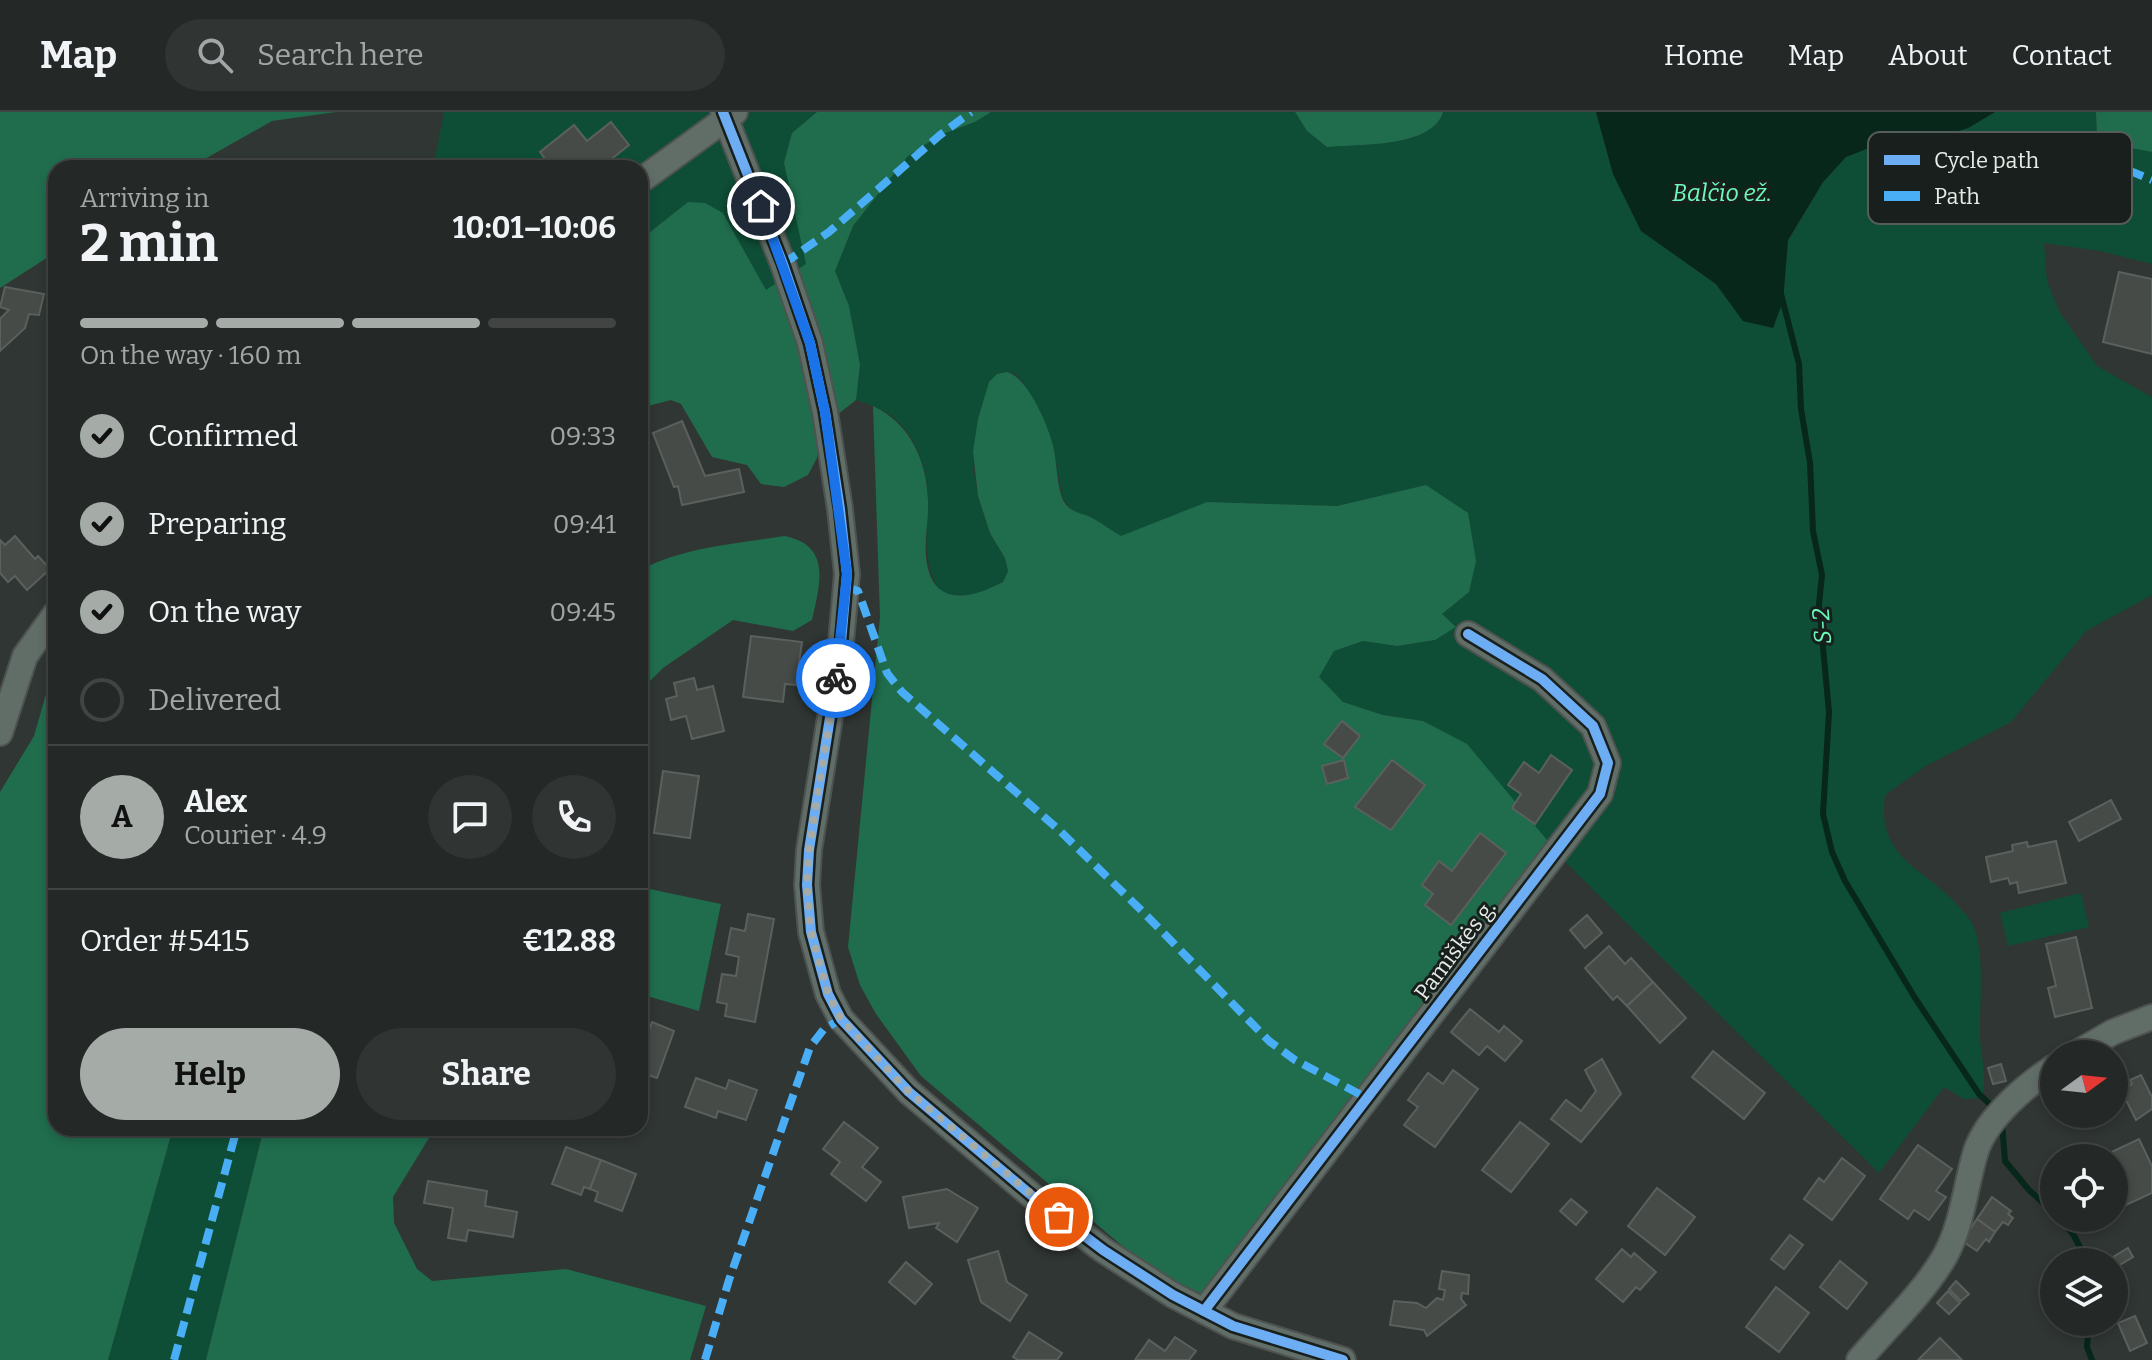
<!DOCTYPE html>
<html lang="en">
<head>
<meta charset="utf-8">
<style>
  :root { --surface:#242826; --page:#303432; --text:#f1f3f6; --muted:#a3a6a7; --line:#414443; --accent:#a5aca8 }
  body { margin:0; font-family:Bitter,serif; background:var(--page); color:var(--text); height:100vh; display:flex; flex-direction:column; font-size:30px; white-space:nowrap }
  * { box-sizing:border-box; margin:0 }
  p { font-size:26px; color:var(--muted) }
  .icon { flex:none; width:44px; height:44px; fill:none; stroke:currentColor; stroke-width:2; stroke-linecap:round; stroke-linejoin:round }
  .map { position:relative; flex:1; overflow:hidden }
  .panel { position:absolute; left:48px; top:48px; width:600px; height:976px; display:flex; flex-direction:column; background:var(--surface); border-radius:24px; box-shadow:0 4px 12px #0003,0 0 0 2px var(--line) }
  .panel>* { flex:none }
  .needle { width:52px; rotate:75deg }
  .buttons { position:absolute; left:2040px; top:928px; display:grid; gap:16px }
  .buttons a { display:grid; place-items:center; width:88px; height:88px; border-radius:50%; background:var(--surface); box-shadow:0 4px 12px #0003,0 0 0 2px var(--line); font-size:40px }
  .pin { position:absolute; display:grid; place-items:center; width:68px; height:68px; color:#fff; margin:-34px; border:4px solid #fff; border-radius:50%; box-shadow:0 2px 8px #0007 }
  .courier { position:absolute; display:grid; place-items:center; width:80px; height:80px; margin:-40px; border:6px solid #1a73e8; border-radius:50%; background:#fff; color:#222; box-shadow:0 2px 10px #0007 }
  .headline em { font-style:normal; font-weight:700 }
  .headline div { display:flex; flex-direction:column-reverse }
  .headline { display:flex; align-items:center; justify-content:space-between; height:136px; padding:0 32px }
  h1 { font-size:52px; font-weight:700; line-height:60px }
  .bar { display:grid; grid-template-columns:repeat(4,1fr); gap:12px 8px; align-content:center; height:96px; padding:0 32px }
  .bar i { height:10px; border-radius:6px; background:var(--line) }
  .bar .active { background:var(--accent) }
  .bar p { grid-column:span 4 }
  .line { display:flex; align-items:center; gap:20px; padding:0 32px; border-top:2px solid var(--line) }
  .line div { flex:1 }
  .round { display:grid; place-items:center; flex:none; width:84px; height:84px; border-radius:42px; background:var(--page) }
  ol { padding:0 32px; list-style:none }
  li { display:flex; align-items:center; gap:24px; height:88px }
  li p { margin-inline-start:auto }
  li .icon { padding:8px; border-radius:50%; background:var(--accent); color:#111; stroke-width:4 }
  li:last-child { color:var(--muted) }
  li i { width:44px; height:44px; border:4px solid var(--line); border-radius:50% }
  .primary-button { display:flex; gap:16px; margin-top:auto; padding:16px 32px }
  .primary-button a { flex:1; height:92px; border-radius:48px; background:var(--accent); color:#111; font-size:32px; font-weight:700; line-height:92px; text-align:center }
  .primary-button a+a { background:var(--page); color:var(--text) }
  header { display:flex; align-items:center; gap:48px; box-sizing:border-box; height:112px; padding:0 40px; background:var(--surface); border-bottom:2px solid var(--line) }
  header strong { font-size:38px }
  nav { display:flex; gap:44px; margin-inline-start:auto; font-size:28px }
  .search { width:560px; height:72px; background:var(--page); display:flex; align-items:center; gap:20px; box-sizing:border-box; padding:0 28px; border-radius:44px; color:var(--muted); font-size:30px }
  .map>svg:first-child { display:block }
</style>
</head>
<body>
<header>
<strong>Map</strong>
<div class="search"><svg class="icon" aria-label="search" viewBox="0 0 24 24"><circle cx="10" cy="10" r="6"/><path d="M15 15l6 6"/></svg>Search here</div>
<nav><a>Home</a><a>Map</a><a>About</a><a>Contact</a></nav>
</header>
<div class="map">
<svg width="2152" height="1248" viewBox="0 0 2152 1248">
  <rect width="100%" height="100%" fill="#303633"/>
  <g fill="#0e4e36">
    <polygon points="444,0 817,0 792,21 784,51 807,152 766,179 723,101 688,90 640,128 640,56 433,56"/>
    <path d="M 991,0 L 1295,0 L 1307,19 L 1327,34 C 1358,32 1433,36 1443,0 L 1596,0 L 1613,62 L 1641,119 L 1716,172 L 1743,209 L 1773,216 L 1783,189 L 1788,129 L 1823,70 L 1846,45 L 1874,34 L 1938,25 L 1968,16 L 1995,0 L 2096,0 L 2097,24 L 2115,33 L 2152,40 L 2152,152 L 2100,139 L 2044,131 L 2047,169 L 2059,199 L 2097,254 L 2152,285 L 2152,483 L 2086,519 L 2011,610 L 1926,654 L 1885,683 C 1876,749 1925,754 1961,797 C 1964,801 1970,806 1972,811 C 1986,840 1979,894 1980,926 C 1981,941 1988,974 1981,986 L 1964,987 L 1944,975 L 1879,1061 L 1423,609 L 1383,603 L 1343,590 L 1318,565 L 1334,539 L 1363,529 L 1398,534 L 1435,528 L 1456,515 L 1441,502 L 1469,479 L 1475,449 L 1427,373 L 1337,394 L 1207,390 L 1121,425 L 1091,405 L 1074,401 L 1063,387 L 1053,334 L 1038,296 L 1022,269 L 1014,261 L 1007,260 L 997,262 L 973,340 L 973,354 L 978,384 L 990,421 L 1005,446 L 1008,459 L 1003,470 C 982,481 962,489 939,478 C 922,446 927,427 928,393 C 929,361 917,322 890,303 C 881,296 867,292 856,288 L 860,253 L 849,194 L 835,159 L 853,114 L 908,44 L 940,23 L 975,10 Z"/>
    <polygon points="2081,781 2089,815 2008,834 2000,801"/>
    <polygon points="173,1016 264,1016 206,1248 108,1248"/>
  </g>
  <g fill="#206d4e">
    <polygon points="0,0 336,0 272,9 189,56 56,56 56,140 0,176"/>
    <polygon points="817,0 991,0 975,10 940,23 908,44 853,114 835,159 849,194 860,253 856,288 823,314 817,346 808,363 784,375 761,372 747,353 712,345 681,292 671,288 640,296 640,128 688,90 705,91 723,101 766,178 806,152 784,51 792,21"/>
    <path d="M 1295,0 L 1443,0 C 1433,36 1358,32 1327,35 L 1307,19 Z"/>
    <polygon points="2096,0 2152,0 2152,40 2115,33 2097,24"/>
    <path d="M 1007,260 C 1028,265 1050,317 1054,338 C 1057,353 1057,374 1063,388 C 1070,402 1082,400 1094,407 C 1103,412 1112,419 1121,424 L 1207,390 L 1337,394 L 1426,373 L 1468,401 L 1476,449 L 1469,480 L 1442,502 L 1456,515 L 1435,528 L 1397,534 L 1363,529 L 1334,539 L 1319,565 L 1343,590 L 1383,603 L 1423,609 L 1467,632 L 1562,746 L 1224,1192 L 1152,1159 L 921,964 L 876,902 L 860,873 L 848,835 L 880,505 L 873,294 C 910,311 927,349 928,389 C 929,408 924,427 926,445 C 931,495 969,488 1003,470 L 1008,459 L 1005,446 L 990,421 L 978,384 L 973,340 L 978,307 L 989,270 L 997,262 Z"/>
    <path d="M 784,424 C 832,433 820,472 812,508 L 793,519 L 733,508 L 663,556 L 649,570 L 644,611 L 640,614 L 640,458 C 685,435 735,432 784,424 Z"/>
    <polygon points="56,560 56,1016 173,1016 108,1248 0,1248 0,680 34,624 48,575"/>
    <polygon points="640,775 721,792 699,899 640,882"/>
    <polygon points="264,1016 435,1016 393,1085 394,1111 417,1157 432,1169 566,1157 706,1194 690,1248 206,1248"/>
  </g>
  <polygon fill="#06271a" points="1596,0 1995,0 1968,16 1938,25 1874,34 1846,45 1823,70 1788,128 1783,189 1773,216 1743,209 1716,172 1641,119 1613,62"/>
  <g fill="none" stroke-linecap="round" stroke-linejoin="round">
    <g stroke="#06271a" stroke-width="6">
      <polyline points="1781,182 1799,252 1801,297 1810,351 1813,419 1822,463 1819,492 1829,600 1823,702 1832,740 1845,769 1915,886 1979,982 1994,996"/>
      <polyline points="2002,1011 2005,1049 2029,1078 2054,1101"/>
      <polyline points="2059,1106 2073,1122 2088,1150"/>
      <polyline points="2089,1210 2087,1235 2092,1248"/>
    </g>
  </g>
  <g fill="#464b48" stroke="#5a605d" stroke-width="2">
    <polygon points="611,10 629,33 600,56 552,56 540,40 574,13 587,29"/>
    <polygon points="2119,160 2152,167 2152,242 2103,230"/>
    <polygon points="5,175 44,182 39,203 29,202 25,216 0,239 0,207 9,198 0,195"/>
    <polygon points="682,309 705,364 739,357 744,380 682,393 678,374 674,375 653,321"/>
    <polygon points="15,424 35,447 38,444 50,457 27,478 15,464 8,470 0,461 0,428 5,433"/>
    <polygon points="751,524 802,530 796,573 785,572 783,590 743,585"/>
    <polygon points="694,566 697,578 713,574 724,619 692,627 686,604 671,608 666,587 677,584 674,571"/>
    <polygon points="1342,609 1360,624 1343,646 1324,632"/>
    <polygon points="1551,643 1572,658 1535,712 1512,696 1521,682 1508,673 1524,650 1539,661"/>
    <polygon points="1344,648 1348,666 1327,672 1322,654"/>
    <polygon points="1392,648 1425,673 1391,718 1355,695"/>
    <polygon points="663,659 699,664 690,726 654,721"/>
    <polygon points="2111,688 2121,707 2079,729 2069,710"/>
    <polygon points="1480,721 1506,741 1451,813 1425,793 1433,782 1422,773 1439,749 1452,759"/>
    <polygon points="2056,729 2066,771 2019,781 2017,770 2010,772 2008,766 1991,770 1986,745 2013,739 2012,733 2027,730 2028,735"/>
    <polygon points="748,802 774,807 755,910 725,904 727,892 717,890 722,862 736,864 739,845 726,842 731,816 745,819"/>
    <polygon points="1587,803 1602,821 1585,836 1570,818"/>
    <polygon points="2076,825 2092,896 2055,905 2048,876 2056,874 2046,832"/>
    <polygon points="1609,834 1625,852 1631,846 1653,870 1627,894 1617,884 1613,888 1585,856"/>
    <polygon points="1653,870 1686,906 1660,931 1627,894"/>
    <polygon points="1470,897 1499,920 1504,914 1522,929 1505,949 1487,934 1479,943 1451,920"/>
    <polygon points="652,910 674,919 657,966 642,961 640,967 640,943"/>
    <polygon points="1713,939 1765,981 1744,1007 1692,965"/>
    <polygon points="1602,947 1621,982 1581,1030 1551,1007 1566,988 1581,999 1596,979 1585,958"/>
    <polygon points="2001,952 2006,969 1993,972 1988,956"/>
    <polygon points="1453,958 1478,977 1435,1035 1404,1013 1418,995 1408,988 1428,961 1443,972"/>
    <polygon points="2141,963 2152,985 2152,997 2136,1008 2121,978 2132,972 2130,968"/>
    <polygon points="696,966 726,977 729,968 757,978 746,1008 718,999 716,1006 685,995"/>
    <polygon points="844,1010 878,1036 862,1055 881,1070 866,1089 831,1062 840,1050 823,1037"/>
    <polygon points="1520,1010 1549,1032 1511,1080 1482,1058"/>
    <polygon points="2139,1027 2152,1054 2152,1081 2126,1093 2114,1067 2114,1046 2103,1044"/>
    <polygon points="1918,1033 1952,1057 1936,1079 1946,1085 1929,1108 1914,1098 1908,1107 1880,1087"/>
    <polygon points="566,1035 601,1048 590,1077 584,1075 581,1083 552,1072"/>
    <polygon points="1842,1046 1865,1064 1832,1108 1804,1087 1819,1066 1824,1070"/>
    <polygon points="601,1048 636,1062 622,1099 595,1089 598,1080 590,1077"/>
    <polygon points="428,1069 487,1079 485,1094 517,1100 513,1125 468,1118 466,1129 448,1126 453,1096 424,1091"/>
    <polygon points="1657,1076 1695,1105 1665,1143 1628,1114"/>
    <polygon points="947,1077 978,1096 957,1130 936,1116 939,1111 909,1116 903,1085"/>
    <polygon points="1992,1085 2011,1099 2008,1102 2013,1106 2008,1113 2003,1110 1995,1120 1977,1107"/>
    <polygon points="1571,1087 1587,1100 1576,1113 1560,1099"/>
    <polygon points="1977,1107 1995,1120 1989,1130 1986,1127 1977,1139 1962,1129"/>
    <polygon points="1790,1123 1803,1133 1784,1157 1771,1147"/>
    <polygon points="2128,1136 2133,1145 2118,1154 2113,1145"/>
    <polygon points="1622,1137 1631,1145 1634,1141 1656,1160 1640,1178 1636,1175 1623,1190 1596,1167"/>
    <polygon points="998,1139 1007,1170 1027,1183 1010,1209 981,1190 968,1148"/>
    <polygon points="1840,1149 1867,1171 1847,1197 1820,1175"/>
    <polygon points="906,1150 932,1172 915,1192 889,1170"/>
    <polygon points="1442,1159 1469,1163 1468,1182 1462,1181 1461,1187 1466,1193 1427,1224 1424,1218 1390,1213 1394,1189 1417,1191 1426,1196 1437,1186 1443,1188 1445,1178 1439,1177"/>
    <polygon points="1956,1169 1969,1182 1961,1189 1949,1177"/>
    <polygon points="1776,1175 1809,1201 1779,1240 1746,1215"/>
    <polygon points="1948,1179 1960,1191 1949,1202 1937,1191"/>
    <polygon points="2135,1204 2147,1231 2130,1239 2118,1211"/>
    <polygon points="1029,1220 1062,1241 1057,1248 1018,1248 1013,1245"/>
    <polygon points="1175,1225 1196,1239 1189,1248 1135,1248 1149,1228 1165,1239"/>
    <polygon points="1940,1226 1962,1248 1918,1248"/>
  </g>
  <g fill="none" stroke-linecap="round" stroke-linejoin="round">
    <g stroke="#4e5250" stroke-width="28">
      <g id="minor">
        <polyline points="723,0 783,152 810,231 825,300 840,397 847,462 840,542 809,738 807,773 811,820 828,882 841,907 909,980 1037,1088 1103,1138 1173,1183 1233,1214 1343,1248"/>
        <polyline points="640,69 735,0"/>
        <polyline points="0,621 25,544 56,501"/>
        <polyline points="2075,942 2113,920 2152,905"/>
        <polyline points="1204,1199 1600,682 1608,651 1593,614 1542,567 1468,522"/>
        <path d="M 1859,1248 C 1887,1215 1923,1182 1945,1144 C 1963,1111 1965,1075 1976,1039 C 1987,1006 2026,973 2054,955"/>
      </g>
    </g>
    <use href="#minor" stroke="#606e67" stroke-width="24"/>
    <g stroke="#49aef6" stroke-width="8" stroke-dasharray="16 8" stroke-linecap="butt">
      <polyline points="2106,49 2152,68"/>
      <polyline points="783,152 829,120 940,23 971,0"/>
      <polyline points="846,475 858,479 887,561 902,580 1059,718 1144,801 1269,929 1295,948 1367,986"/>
      <polyline points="174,1248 237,1016"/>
      <polyline points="705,1248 729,1168 810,935 824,917 841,907"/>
    </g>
    <g stroke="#191f1c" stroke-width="15">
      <g id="cycleway">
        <polyline points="723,0 783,152 810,231 825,300 840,397 847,462 840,542 809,738 807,773 811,820 828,882 841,907 909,980 1037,1088 1103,1138 1173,1183 1233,1214 1343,1248"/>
        <polyline points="1204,1199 1600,682 1608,651 1593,614 1542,567 1468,522"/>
      </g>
    </g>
    <use href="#cycleway" stroke="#6dadf4" stroke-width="10"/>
  </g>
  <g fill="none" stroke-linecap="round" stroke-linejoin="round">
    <polyline stroke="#a5aca8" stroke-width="8" stroke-dasharray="0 14.4" points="836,566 809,738 807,773 811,820 828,882 841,907 909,980 1059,1105"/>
    <polyline stroke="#1a73e8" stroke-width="10" points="761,94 810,231 825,300 847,462 836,566"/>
  </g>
  <g text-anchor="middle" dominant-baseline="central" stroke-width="6" stroke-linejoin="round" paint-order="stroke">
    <g font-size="22" fill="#e4ece7" stroke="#191f1c">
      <text transform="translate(1455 838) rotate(-53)">Pamiškės g.</text>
    </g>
    <g font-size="24" font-style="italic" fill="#6afbbb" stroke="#191f1c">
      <text x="1722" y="81">Balčio ež.</text>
      <text transform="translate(1822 514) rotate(-94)">S-2</text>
    </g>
  </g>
  <rect x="1868" y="20" width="264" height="92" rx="12" fill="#191f1c" stroke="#565c59" stroke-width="2"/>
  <rect x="1884" y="43" width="36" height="10" fill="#6dadf4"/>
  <rect x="1884" y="79" width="36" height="10" fill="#49aef6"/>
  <g font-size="22" fill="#e4ece7">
    <text x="1934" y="56">Cycle path</text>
    <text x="1934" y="92">Path</text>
  </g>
</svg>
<div class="buttons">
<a><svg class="needle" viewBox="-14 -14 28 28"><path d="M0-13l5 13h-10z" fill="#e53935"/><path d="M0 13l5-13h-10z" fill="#a3a6a7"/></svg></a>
<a><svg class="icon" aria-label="locate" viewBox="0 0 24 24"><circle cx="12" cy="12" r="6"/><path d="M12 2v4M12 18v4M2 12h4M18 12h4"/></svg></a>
<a><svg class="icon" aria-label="layers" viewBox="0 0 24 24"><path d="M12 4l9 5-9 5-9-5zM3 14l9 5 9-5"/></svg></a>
</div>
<div class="pin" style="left:1059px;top:1105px;background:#ea580c"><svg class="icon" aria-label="bag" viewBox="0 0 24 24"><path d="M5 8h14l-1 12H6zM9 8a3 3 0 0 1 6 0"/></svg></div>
<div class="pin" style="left:761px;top:94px;background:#1f2937"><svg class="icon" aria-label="home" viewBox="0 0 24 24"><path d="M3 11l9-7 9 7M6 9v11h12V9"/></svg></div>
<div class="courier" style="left:836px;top:566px"><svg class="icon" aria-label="bike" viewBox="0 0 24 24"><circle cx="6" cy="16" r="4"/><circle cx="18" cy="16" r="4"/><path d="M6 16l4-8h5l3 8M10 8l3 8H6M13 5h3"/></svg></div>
<section class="panel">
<div class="headline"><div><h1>2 min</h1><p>Arriving in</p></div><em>10:01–10:06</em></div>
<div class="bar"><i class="active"></i><i class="active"></i><i class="active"></i><i></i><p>On the way · 160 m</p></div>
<ol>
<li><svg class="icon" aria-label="check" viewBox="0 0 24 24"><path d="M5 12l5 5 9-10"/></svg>Confirmed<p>09:33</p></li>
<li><svg class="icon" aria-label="check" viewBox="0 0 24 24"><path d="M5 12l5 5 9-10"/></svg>Preparing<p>09:41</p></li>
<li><svg class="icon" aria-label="check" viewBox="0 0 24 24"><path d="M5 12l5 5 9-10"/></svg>On the way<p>09:45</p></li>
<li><i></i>Delivered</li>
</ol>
<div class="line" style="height:144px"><b class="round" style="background:var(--accent);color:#111">A</b><div><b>Alex</b><p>Courier · 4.9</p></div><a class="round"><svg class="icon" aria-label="chat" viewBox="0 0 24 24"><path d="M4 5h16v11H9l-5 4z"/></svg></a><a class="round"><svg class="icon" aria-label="phone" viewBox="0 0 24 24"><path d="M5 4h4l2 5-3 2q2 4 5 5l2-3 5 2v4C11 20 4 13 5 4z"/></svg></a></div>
<div class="line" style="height:104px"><div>Order #5415</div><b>€12.88</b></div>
<div class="primary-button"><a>Help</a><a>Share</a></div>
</section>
</div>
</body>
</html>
